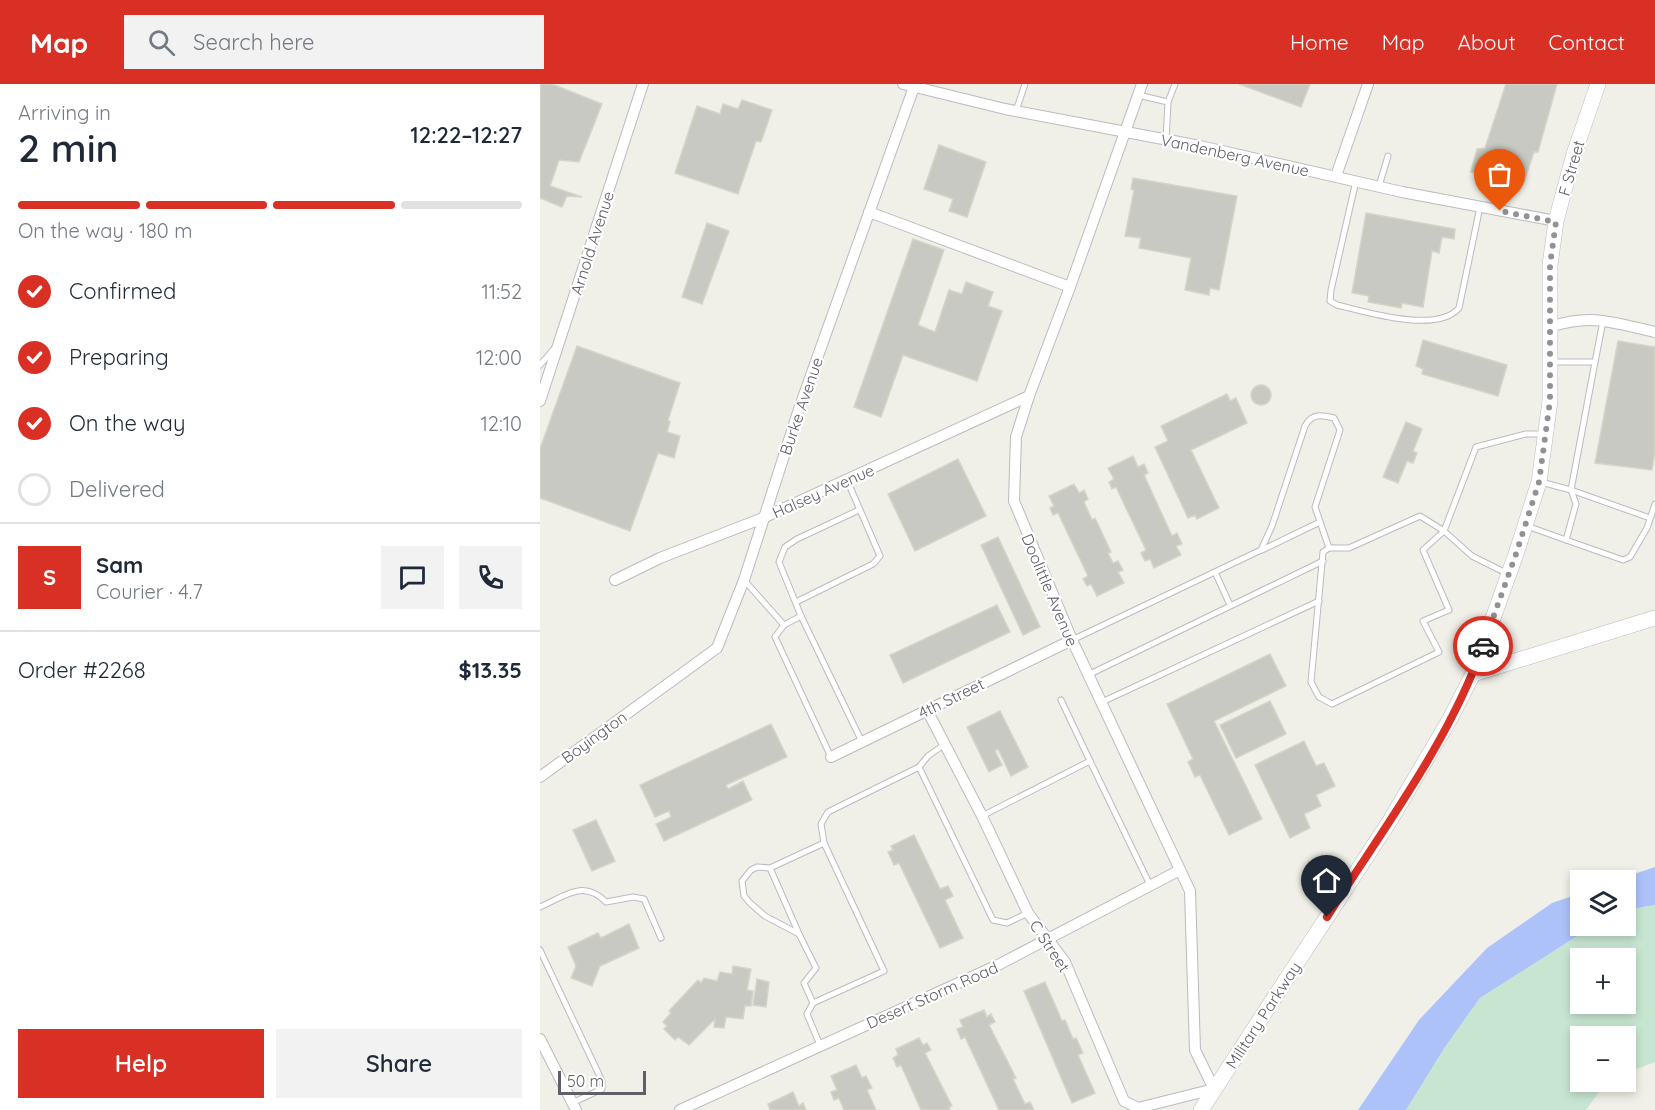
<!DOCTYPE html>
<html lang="en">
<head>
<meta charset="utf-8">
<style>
  :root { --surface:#fff; --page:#f2f2f3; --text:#1f2937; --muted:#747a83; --line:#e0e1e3; --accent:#d93025 }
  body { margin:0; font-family:Quicksand,sans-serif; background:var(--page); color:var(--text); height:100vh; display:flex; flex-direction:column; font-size:22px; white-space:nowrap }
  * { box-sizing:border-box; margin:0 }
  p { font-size:20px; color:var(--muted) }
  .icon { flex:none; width:33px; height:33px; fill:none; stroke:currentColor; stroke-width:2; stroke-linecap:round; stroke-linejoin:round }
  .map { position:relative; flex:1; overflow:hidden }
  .sheet { display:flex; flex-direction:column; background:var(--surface); width:540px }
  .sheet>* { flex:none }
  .controls { position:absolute; left:1030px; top:786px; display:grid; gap:12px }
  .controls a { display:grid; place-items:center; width:66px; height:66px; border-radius:0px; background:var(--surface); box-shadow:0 3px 9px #0003; font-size:30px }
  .scale { position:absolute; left:18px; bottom:15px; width:88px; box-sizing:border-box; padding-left:6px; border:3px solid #5f6067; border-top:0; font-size:16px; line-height:21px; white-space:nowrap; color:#5f6067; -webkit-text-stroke:4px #fff; paint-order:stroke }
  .pin { position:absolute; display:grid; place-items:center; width:51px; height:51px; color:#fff; margin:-62px -26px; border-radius:50% 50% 50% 0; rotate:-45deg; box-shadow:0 0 6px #0007 }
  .pin .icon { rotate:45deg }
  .courier { position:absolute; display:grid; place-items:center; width:60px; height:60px; margin:-30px; border:4px solid #d93025; border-radius:50%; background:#fff; color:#222; box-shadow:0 2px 8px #0007 }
  .overview em { font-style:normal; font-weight:600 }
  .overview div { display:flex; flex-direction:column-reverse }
  .overview { display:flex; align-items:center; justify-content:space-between; height:102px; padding:0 18px }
  h1 { font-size:39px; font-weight:600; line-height:45px }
  .bar { display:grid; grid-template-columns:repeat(4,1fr); gap:9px 6px; align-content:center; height:72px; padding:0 18px }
  .bar i { height:8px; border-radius:4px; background:var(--line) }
  .bar .current { background:var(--accent) }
  .bar p { grid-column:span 4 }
  .line { display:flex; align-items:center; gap:15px; padding:0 18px; border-top:2px solid var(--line) }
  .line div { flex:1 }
  .round { display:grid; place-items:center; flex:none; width:63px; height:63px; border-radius:0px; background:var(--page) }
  ol { padding:0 18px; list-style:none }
  li { display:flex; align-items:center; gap:18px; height:66px }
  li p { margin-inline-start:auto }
  li .icon { padding:6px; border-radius:50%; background:var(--accent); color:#fff; stroke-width:4 }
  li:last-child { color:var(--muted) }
  li i { width:33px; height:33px; border:3px solid var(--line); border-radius:50% }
  .cta { display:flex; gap:12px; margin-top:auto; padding:12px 18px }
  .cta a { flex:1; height:69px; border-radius:0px; background:var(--accent); color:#fff; font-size:24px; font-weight:600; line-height:69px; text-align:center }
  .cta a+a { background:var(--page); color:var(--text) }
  header { display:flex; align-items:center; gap:36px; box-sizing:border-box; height:84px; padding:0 30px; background:var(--accent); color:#fff }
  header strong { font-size:28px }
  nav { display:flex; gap:33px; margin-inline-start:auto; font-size:21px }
  .search { width:420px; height:54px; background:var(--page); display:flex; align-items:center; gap:15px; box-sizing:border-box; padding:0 21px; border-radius:0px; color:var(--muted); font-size:22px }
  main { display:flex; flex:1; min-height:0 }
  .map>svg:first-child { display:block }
</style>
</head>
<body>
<header>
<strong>Map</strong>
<div class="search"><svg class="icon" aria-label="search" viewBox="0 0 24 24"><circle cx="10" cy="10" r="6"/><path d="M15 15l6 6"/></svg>Search here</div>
<nav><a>Home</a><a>Map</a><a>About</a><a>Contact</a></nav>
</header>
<main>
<section class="sheet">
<div class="overview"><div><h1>2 min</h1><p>Arriving in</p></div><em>12:22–12:27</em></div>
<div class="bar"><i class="current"></i><i class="current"></i><i class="current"></i><i></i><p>On the way · 180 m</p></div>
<ol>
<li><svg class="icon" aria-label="check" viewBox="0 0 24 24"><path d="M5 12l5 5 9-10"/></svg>Confirmed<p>11:52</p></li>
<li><svg class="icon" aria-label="check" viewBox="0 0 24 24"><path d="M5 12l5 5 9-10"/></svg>Preparing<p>12:00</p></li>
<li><svg class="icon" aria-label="check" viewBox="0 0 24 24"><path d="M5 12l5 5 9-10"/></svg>On the way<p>12:10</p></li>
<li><i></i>Delivered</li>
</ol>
<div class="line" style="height:108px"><b class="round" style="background:var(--accent);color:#fff">S</b><div><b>Sam</b><p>Courier · 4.7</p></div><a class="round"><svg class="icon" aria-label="chat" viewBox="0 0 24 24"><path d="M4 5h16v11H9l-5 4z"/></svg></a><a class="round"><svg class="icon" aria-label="phone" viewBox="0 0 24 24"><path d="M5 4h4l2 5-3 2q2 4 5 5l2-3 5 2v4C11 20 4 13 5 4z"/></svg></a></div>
<div class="line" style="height:78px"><div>Order #2268</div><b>$13.35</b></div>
<div class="cta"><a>Help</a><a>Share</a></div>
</section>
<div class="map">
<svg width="1115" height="1026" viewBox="0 0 1115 1026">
  <rect width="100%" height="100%" fill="#f0f0e8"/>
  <path fill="#c7e6d1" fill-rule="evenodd" d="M 1115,821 L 1115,978 L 1086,989 L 1086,952 L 1041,952 L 1041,998 L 1072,998 L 1061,1005 L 1046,1026 L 866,1026 L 905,963 L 940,914 L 1053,842 L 1086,842 L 1086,826 ZM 1041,874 L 1086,874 L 1086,920 L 1041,920 Z"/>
  <g fill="#aec2fa">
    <polygon points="1115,783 1115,821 1086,826 1086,796 1076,796"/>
    <polygon points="1041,809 1041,842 1053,842 940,914 905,963 866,1026 818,1026 879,936 947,864 1012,819"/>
  </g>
  <g fill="#c9c9c3" stroke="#d5d5c7" stroke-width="1.5">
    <polygon points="0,0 12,0 62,20 39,78 19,76 10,102 42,113 27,112 22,123 0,114"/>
    <polygon points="699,0 770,0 761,23"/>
    <polygon points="966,0 1017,0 998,68 994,68 984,98 969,94 962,104 956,101 955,96 931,88 937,65 945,64"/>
    <polygon points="202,16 232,26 221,58 216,57 198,110 135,89 157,22 180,30 183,20 198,25"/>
    <polygon points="399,61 446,78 427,133 409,127 413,115 384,105"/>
    <polygon points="593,94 697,112 679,206 670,204 669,211 645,206 651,174 599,164 601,154 585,152 594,106 591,105"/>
    <polygon points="826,129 915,145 914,155 902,153 899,169 892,167 883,223 862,219 861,224 828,218 829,212 812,209"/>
    <polygon points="167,139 189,147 162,220 142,213"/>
    <polygon points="373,155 404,166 378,241 395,248 409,206 422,210 426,198 453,208 448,222 462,227 437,297 363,271 341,333 314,323"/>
    <polygon points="883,256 967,281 958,312 882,290 883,285 876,282"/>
    <polygon points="1078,257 1115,263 1115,368 1112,386 1055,379"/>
    <polygon points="37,262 140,299 128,336 130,338 127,348 140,352 134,374 118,369 90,447 0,414 0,365"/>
    <circle cx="721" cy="311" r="10"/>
    <polygon points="687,310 690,317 696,314 707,339 651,366 679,424 657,435 655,431 648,434 615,363 628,357 621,342"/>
    <polygon points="866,338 882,345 873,367 877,369 873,379 867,377 858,399 843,393"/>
    <polygon points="593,372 598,383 604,380 608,389 604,391 632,452 637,449 642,460 636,462 641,471 614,484 610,475 605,477 601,469 606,466 576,403 572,405 569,398 574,395 568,384"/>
    <polygon points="418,375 446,432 375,467 348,410"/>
    <polygon points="534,400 539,409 544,406 548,415 544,418 552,436 555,434 571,468 568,469 573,479 578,477 583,486 578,488 584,499 557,512 551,500 547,502 543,495 548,492 518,429 513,431 510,424 514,422 509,412"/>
    <polygon points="458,453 500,543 483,551 441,461"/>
    <polygon points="457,521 470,548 363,599 350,571"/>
    <polygon points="730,570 746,602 674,637 722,735 689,751 660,691 655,693 648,678 653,675 627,620"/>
    <polygon points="730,617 746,650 696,674 680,641"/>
    <polygon points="460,627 488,683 471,692 458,665 455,667 462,681 449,688 427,643"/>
    <polygon points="231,640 247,673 186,701 188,705 203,697 212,716 124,757 116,740 131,733 129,727 115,733 100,701"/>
    <polygon points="764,657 776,682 784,679 795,702 776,711 781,722 764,730 770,744 750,754 715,681"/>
    <polygon points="56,736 75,777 52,787 33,746"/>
    <polygon points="374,751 400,805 408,802 413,812 405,816 423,854 400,864 359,779 354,781 348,768 353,766 351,762"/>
    <polygon points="89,840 99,864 60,882 52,902 31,894 36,882 28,863 58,849 61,854"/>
    <polygon points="193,882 211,885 207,906 213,907 211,922 205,922 203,935 186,933 184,944 174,943 175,935 149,961 138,953 135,956 124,945 127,942 123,938 131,929 129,927 158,896 161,899 164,894 177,897 180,888 192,890"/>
    <polygon points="217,895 229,898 226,923 213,921"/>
    <polygon points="505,898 522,937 525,936 533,955 536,954 543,969 538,971 555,1009 532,1019 484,907"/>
    <polygon points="444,926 447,933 451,930 455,938 449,941 476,994 473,995 485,1020 490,1018 494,1026 459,1026 425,953 421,955 417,945 423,943 420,936"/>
    <polygon points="379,954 383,961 387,959 391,966 385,969 412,1022 409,1023 410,1026 381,1026 361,981 357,983 353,974 358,971 356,965"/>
    <polygon points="316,981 322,994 326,992 332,1004 327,1006 336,1026 304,1026 299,1014 294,1016 291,1008 297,1006 291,992"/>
    <polygon points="253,1008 259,1022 263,1019 266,1026 230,1026 228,1020"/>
  </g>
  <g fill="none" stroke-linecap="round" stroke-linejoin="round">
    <g stroke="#babac1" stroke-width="7">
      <g id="lane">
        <polyline points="598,11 628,18"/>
        <polyline points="476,27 485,0"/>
        <polyline points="626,56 628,18 635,0"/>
        <path d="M 816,97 L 791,206 L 790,217 L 797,221 C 826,228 897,250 919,224 L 940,123"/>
        <polyline points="839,102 848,72"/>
        <polyline points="1011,278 1055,278 1031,406 1036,420 1026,456 1083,476 1090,473 1107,444 1115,420"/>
        <polyline points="1055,278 1063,237"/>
        <polyline points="0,281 13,266"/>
        <polyline points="1001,398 1031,406 1110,434"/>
        <polyline points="987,442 1026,456"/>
        <polyline points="789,464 783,468 771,598 779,613 792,620 899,568 883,537 909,526 883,466 904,447 936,363 986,350 1004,350"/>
        <polyline points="789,464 809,464 880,432 904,447 932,472 966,489"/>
        <polyline points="722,466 780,438"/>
        <polyline points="675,488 690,521"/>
        <polyline points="204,496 244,541 235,553 291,673"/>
        <polyline points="256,518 333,480 340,472 307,396"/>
        <polyline points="261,532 239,478 245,463 257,455 319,426"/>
        <polyline points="244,541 261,532 322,658"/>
        <path d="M 532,556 L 721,466 L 732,442 L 765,342 C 772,329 781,331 794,334 L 800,346 L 775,423 L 789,464"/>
        <polyline points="548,591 783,477"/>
        <polyline points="521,616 550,677"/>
        <polyline points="562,618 779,517"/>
        <polyline points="379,683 453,836 467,839 488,829"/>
        <polyline points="442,732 550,677 610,801"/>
        <polyline points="230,784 259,850"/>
        <path d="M 0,823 C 25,812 43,795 66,818 L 93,813 L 104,815 L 121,854"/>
        <polyline points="0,866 62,997 62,1005 32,1019"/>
        <polyline points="273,919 264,899 276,884 259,850 225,832 210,819 204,812 202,797 211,786 217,783 230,784 284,759"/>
        <polyline points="280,961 267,930 273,919 344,887 284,759 281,740 288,728 379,683 388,672 405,660"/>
      </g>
    </g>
    <g stroke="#babac1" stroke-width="12">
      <g id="street">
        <polyline points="363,0 465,25 660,62 862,108 1016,137"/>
        <polyline points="796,92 828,0"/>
        <polyline points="329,128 530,203"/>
        <path d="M 1010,243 C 1052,229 1074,239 1115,248"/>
        <polyline points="0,317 103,0"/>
        <polyline points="75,496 120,474 223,434 489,312"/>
        <polyline points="387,626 442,732 488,829 525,878 584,1017 598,1024 674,1005 655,966 650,807 532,556 474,417 476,353 489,312 530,203 602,0"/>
        <polyline points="291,673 532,556"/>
        <polyline points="0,693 177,564 204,496 259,325 375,0"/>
        <polyline points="0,955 36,1026"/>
        <polyline points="140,1026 458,881 640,786"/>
      </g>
    </g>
    <g stroke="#b9bac0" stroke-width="16">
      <g id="secondary">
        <polyline points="933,590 1115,534"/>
        <polyline points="661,1026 851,735 910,635 933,590 976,470 999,398 1010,317 1010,181 1016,137 1034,70 1058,0"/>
      </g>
    </g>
    <use href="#lane" stroke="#fff" stroke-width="5"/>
    <use href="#street" stroke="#fff" stroke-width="10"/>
    <use href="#secondary" stroke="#fff" stroke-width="15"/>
  </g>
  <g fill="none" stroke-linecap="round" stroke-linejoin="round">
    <polyline stroke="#929294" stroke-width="6" stroke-dasharray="0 10.8" points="943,562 976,470 999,398 1010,317 1010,181 1016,138 960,127"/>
    <path stroke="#d93025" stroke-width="8" d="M 787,833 C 842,746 908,660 943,562"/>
  </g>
  <g text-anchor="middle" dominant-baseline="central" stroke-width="4.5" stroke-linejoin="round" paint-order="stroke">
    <g font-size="16" fill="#5f6067" stroke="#fff">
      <text transform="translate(695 71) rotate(12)">Vandenberg Avenue</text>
      <text transform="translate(1031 84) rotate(-74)">F Street</text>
      <text transform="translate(52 159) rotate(-72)">Arnold Avenue</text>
      <text transform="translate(261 322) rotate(-71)">Burke Avenue</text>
      <text transform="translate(283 407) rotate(-24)">Halsey Avenue</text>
      <text transform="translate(510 506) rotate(67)">Doolittle Avenue</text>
      <text transform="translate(411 614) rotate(-26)">4th Street</text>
      <text transform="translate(54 653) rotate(-36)">Boyington</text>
      <text transform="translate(510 862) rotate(56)">C Street</text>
      <text transform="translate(392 911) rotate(-24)">Desert Storm Road</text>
      <text transform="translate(723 931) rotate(-57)">Military Parkway</text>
    </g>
  </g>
</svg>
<div class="controls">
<a><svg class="icon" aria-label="layers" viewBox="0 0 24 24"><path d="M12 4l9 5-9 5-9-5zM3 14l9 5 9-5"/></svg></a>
<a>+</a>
<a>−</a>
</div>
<div class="scale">50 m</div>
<div class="pin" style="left:960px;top:127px;background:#ea580c"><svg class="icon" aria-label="bag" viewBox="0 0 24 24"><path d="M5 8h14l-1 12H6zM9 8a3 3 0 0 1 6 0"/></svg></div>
<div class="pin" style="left:787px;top:833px;background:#1f2937"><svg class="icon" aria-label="home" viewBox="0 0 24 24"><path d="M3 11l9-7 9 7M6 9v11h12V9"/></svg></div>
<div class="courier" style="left:943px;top:562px"><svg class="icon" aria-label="car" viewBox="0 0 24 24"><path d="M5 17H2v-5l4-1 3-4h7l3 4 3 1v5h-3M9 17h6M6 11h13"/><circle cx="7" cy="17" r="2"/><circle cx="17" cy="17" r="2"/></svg></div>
</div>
</main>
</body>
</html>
